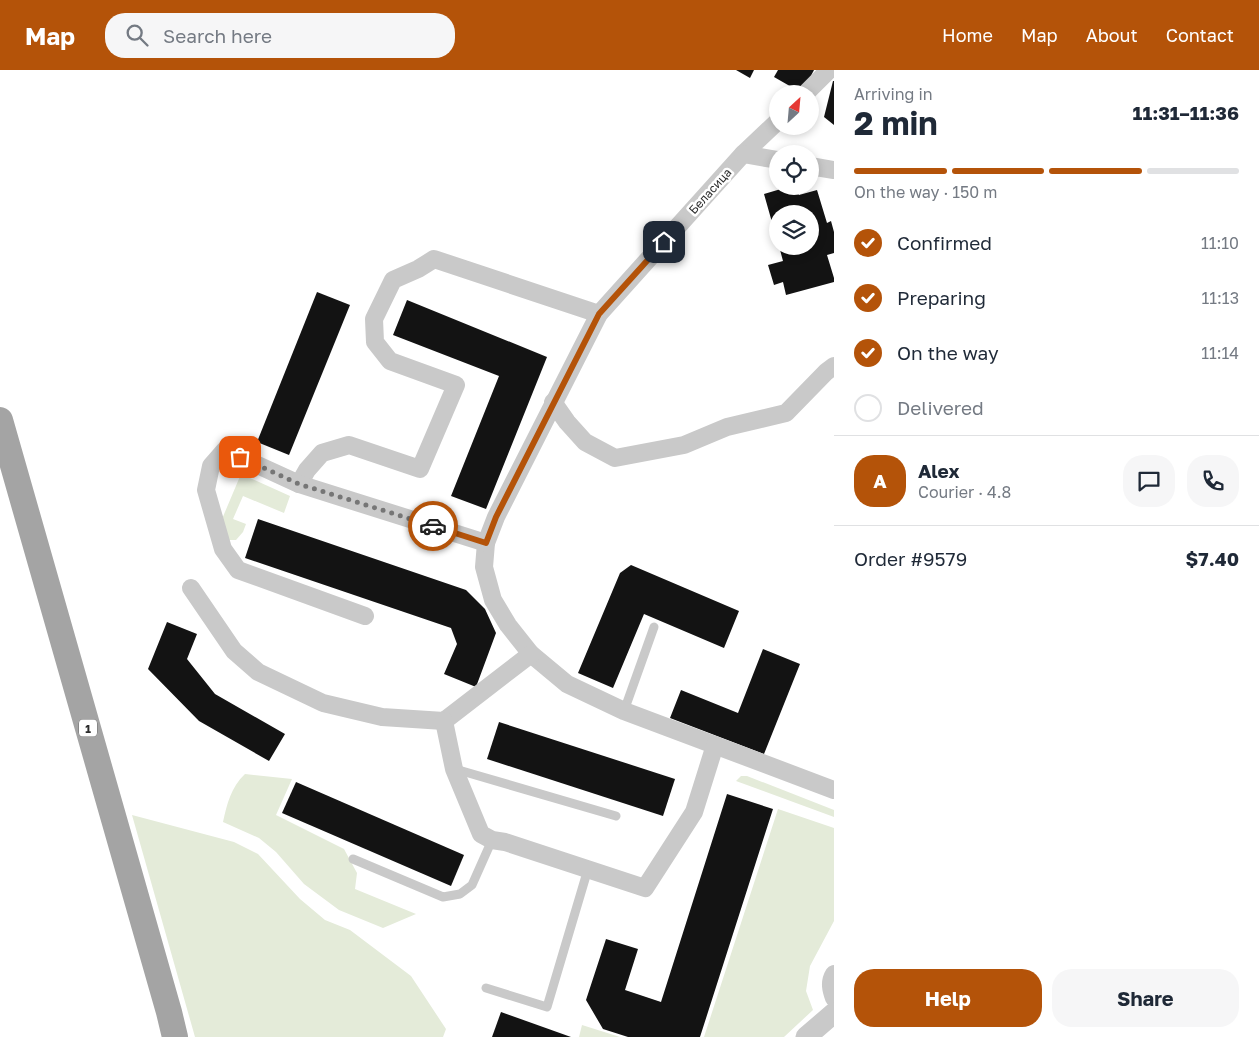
<!DOCTYPE html>
<html lang="en">
<head>
<meta charset="utf-8">
<style>
  :root { --surface:#fff; --page:#f6f6f7; --text:#1f2937; --muted:#747a83; --line:#e0e1e3; --accent:#b45309 }
  body { margin:0; font-family:"Golos Text",sans-serif; background:var(--page); color:var(--text); height:100vh; display:flex; flex-direction:column; font-size:19px; white-space:nowrap }
  * { box-sizing:border-box; margin:0 }
  p { font-size:16px; color:var(--muted) }
  .icon { flex:none; width:28px; height:28px; fill:none; stroke:currentColor; stroke-width:2; stroke-linecap:round; stroke-linejoin:round }
  .map { position:relative; flex:1; overflow:hidden }
  .sheet { display:flex; flex-direction:column; background:var(--surface); width:425px }
  .sheet>* { flex:none }
  .needle { width:32px; rotate:26deg }
  .fabs { position:absolute; left:769px; top:15px; display:grid; gap:10px }
  .fabs a { display:grid; place-items:center; width:50px; height:50px; border-radius:50%; background:var(--surface); box-shadow:0 2px 8px #0003; font-size:25px }
  .pin { position:absolute; display:grid; place-items:center; width:42px; height:42px; color:#fff; margin:-21px; border-radius:10px; box-shadow:0 2px 8px #0006 }
  .courier { position:absolute; display:grid; place-items:center; width:50px; height:50px; margin:-25px; border:4px solid #b45309; border-radius:50%; background:#fff; color:#222; box-shadow:0 1px 6px #0007 }
  .summary em { font-style:normal; font-weight:700 }
  .summary div { display:flex; flex-direction:column-reverse }
  .summary { display:flex; align-items:center; justify-content:space-between; height:85px; padding:0 20px }
  h1 { font-size:32px; font-weight:700; line-height:38px }
  .bar { display:grid; grid-template-columns:repeat(4,1fr); gap:8px 5px; align-content:center; height:60px; padding:0 20px }
  .bar i { height:6px; border-radius:4px; background:var(--line) }
  .bar .active { background:var(--accent) }
  .bar p { grid-column:span 4 }
  .line { display:flex; align-items:center; gap:12px; padding:0 20px; border-top:1px solid var(--line) }
  .line div { flex:1 }
  .round { display:grid; place-items:center; flex:none; width:52px; height:52px; border-radius:20px; background:var(--page) }
  ol { padding:0 20px; list-style:none }
  li { display:flex; align-items:center; gap:15px; height:55px }
  li p { margin-inline-start:auto }
  li .icon { padding:5px; border-radius:50%; background:var(--accent); color:#fff; stroke-width:4 }
  li:last-child { color:var(--muted) }
  li i { width:28px; height:28px; border:2px solid var(--line); border-radius:50% }
  .primary-button { display:flex; gap:10px; margin-top:auto; padding:10px 20px }
  .primary-button a { flex:1; height:58px; border-radius:20px; background:var(--accent); color:#fff; font-size:20px; font-weight:700; line-height:58px; text-align:center }
  .primary-button a+a { background:var(--page); color:var(--text) }
  header { display:flex; align-items:center; gap:30px; box-sizing:border-box; height:70px; padding:0 25px; background:var(--accent); color:#fff }
  header strong { font-size:24px }
  nav { display:flex; gap:28px; margin-inline-start:auto; font-size:18px }
  .search { width:350px; height:45px; background:var(--page); display:flex; align-items:center; gap:12px; box-sizing:border-box; padding:0 18px; border-radius:20px; color:var(--muted); font-size:19px }
  main { display:flex; flex:1; min-height:0 }
  .map>svg:first-child { display:block }
</style>
</head>
<body>
<header>
<strong>Map</strong>
<div class="search"><svg class="icon" aria-label="search" viewBox="0 0 24 24"><circle cx="10" cy="10" r="6"/><path d="M15 15l6 6"/></svg>Search here</div>
<nav><a>Home</a><a>Map</a><a>About</a><a>Contact</a></nav>
</header>
<main>
<div class="map">
<svg width="834" height="967" viewBox="0 0 834 967">
  <rect width="100%" height="100%" fill="#fff"/>
  <g fill="#e4ebd9">
    <polygon points="241,404 290,426 284,443 243,426 233,449 246,454 243,462 236,470 228,470 222,449"/>
    <path d="M 245,704 L 292,709 L 276,745 L 344,779 L 357,803 L 355,819 L 416,844 L 383,858 L 339,840 L 304,814 L 276,782 L 259,768 L 223,752 C 227,734 231,717 245,704 Z"/>
    <polygon points="741,706 747,706 834,740 834,747 736,711"/>
    <polygon points="778,739 834,758 834,851 810,896 806,921 813,940 784,967 704,967"/>
    <polygon points="132,745 234,772 258,784 300,829 325,850 350,860 411,906 446,959 443,967 195,967"/>
    <polygon points="582,955 620,967 579,967"/>
  </g>
  <g fill="#131313">
    <polygon points="736,0 754,0 750,8"/>
    <polygon points="778,0 814,0 802,23 774,7"/>
    <polygon points="833,11 834,11 834,55 824,47"/>
    <polygon points="791,116 797,116 799,125 817,120 827,153 831,151 834,162 834,183 827,185 834,208 834,212 786,225 783,212 774,215 768,195 783,191 779,176 810,176 810,144 778,144 777,170 764,124"/>
    <polygon points="317,222 350,235 289,385 257,372"/>
    <polygon points="407,230 547,287 486,439 451,426 499,306 393,265"/>
    <polygon points="258,449 466,520 485,539 496,563 476,617 444,604 457,574 451,558 245,488"/>
    <polygon points="631,495 739,541 724,578 644,544 613,618 578,603 620,503"/>
    <polygon points="167,552 197,564 187,589 215,624 285,664 269,691 199,651 148,599"/>
    <polygon points="763,579 800,594 764,684 670,648 681,620 738,643"/>
    <polygon points="499,652 675,709 663,746 487,689"/>
    <polygon points="296,712 464,785 451,816 282,743"/>
    <polygon points="727,724 773,739 700,967 628,967 603,959 586,930 606,869 638,879 625,920 661,932"/>
    <polygon points="501,942 571,967 492,967"/>
  </g>
  <g fill="none" stroke-linecap="round" stroke-linejoin="round">
    <g stroke="#c9c9c9" stroke-width="9">
      <polyline points="624,641 654,557"/>
      <polyline points="455,699 616,746"/>
      <polyline points="353,789 443,827 460,824 472,815 492,770"/>
      <polyline points="486,918 547,937 588,799"/>
    </g>
    <g stroke="#c9c9c9" stroke-width="18">
      <polyline points="805,24 829,0"/>
      <polyline points="778,51 743,84 599,244 496,447 486,473 484,497 493,530 508,555 531,584 567,614 624,641 834,720"/>
      <polyline points="743,84 778,90"/>
      <polyline points="810,96 834,100"/>
      <polyline points="553,332 567,352 585,372 615,388 684,375 727,357 786,343 826,302 834,296"/>
      <polyline points="299,414 307,400 322,383 349,375 420,399 456,315 390,291 375,272 374,249 393,210 418,199 434,189 599,244"/>
      <polyline points="191,518 234,581 258,602 323,633 382,647 444,651 531,584"/>
      <polyline points="365,546 238,500 223,479 206,420 211,396 225,380 299,414 486,473"/>
      <polyline points="444,651 454,699 481,764 492,770 505,772 645,818 694,742 715,675"/>
      <path d="M 834,904 C 829,912 831,920 834,928"/>
    </g>
    <polyline stroke="#c9c9c9" stroke-width="21" points="806,967 834,943"/>
    <polyline stroke="#a4a4a4" stroke-width="26" points="0,350 169,942 175,967"/>
  </g>
  <g fill="none" stroke-linecap="round" stroke-linejoin="round">
    <polyline stroke="#767676" stroke-width="5" stroke-dasharray="0 9" points="240,387 299,414 433,456"/>
    <polyline stroke="#b45309" stroke-width="6" points="433,456 486,473 496,447 599,244 664,172"/>
  </g>
  <g text-anchor="middle" dominant-baseline="central" stroke-width="5" stroke-linejoin="round" paint-order="stroke">
    <rect fill="#fff" stroke="#6b6b6b" stroke-width="1" x="79" y="649.5" width="18" height="17" rx="4"/>
    <g font-size="11" font-weight="bold" fill="#2c2c2c">
      <text x="88" y="658">1</text>
    </g>
    <g font-size="12" fill="#2c2c2c" stroke="#fff">
      <text transform="translate(710 121) rotate(-48)">Беласица</text>
    </g>
  </g>
</svg>
<div class="fabs">
<a><svg class="needle" viewBox="-14 -14 28 28"><path d="M0-13l5 13h-10z" fill="#e53935"/><path d="M0 13l5-13h-10z" fill="#747a83"/></svg></a>
<a><svg class="icon" aria-label="locate" viewBox="0 0 24 24"><circle cx="12" cy="12" r="6"/><path d="M12 2v4M12 18v4M2 12h4M18 12h4"/></svg></a>
<a><svg class="icon" aria-label="layers" viewBox="0 0 24 24"><path d="M12 4l9 5-9 5-9-5zM3 14l9 5 9-5"/></svg></a>
</div>
<div class="pin" style="left:240px;top:387px;background:#ea580c"><svg class="icon" aria-label="bag" viewBox="0 0 24 24"><path d="M5 8h14l-1 12H6zM9 8a3 3 0 0 1 6 0"/></svg></div>
<div class="pin" style="left:664px;top:172px;background:#1f2937"><svg class="icon" aria-label="home" viewBox="0 0 24 24"><path d="M3 11l9-7 9 7M6 9v11h12V9"/></svg></div>
<div class="courier" style="left:433px;top:456px"><svg class="icon" aria-label="car" viewBox="0 0 24 24"><path d="M5 17H2v-5l4-1 3-4h7l3 4 3 1v5h-3M9 17h6M6 11h13"/><circle cx="7" cy="17" r="2"/><circle cx="17" cy="17" r="2"/></svg></div>
</div>
<section class="sheet">
<div class="summary"><div><h1>2 min</h1><p>Arriving in</p></div><em>11:31–11:36</em></div>
<div class="bar"><i class="active"></i><i class="active"></i><i class="active"></i><i></i><p>On the way · 150 m</p></div>
<ol>
<li><svg class="icon" aria-label="check" viewBox="0 0 24 24"><path d="M5 12l5 5 9-10"/></svg>Confirmed<p>11:10</p></li>
<li><svg class="icon" aria-label="check" viewBox="0 0 24 24"><path d="M5 12l5 5 9-10"/></svg>Preparing<p>11:13</p></li>
<li><svg class="icon" aria-label="check" viewBox="0 0 24 24"><path d="M5 12l5 5 9-10"/></svg>On the way<p>11:14</p></li>
<li><i></i>Delivered</li>
</ol>
<div class="line" style="height:90px"><b class="round" style="background:var(--accent);color:#fff">A</b><div><b>Alex</b><p>Courier · 4.8</p></div><a class="round"><svg class="icon" aria-label="chat" viewBox="0 0 24 24"><path d="M4 5h16v11H9l-5 4z"/></svg></a><a class="round"><svg class="icon" aria-label="phone" viewBox="0 0 24 24"><path d="M5 4h4l2 5-3 2q2 4 5 5l2-3 5 2v4C11 20 4 13 5 4z"/></svg></a></div>
<div class="line" style="height:65px"><div>Order #9579</div><b>$7.40</b></div>
<div class="primary-button"><a>Help</a><a>Share</a></div>
</section>
</main>
</body>
</html>
